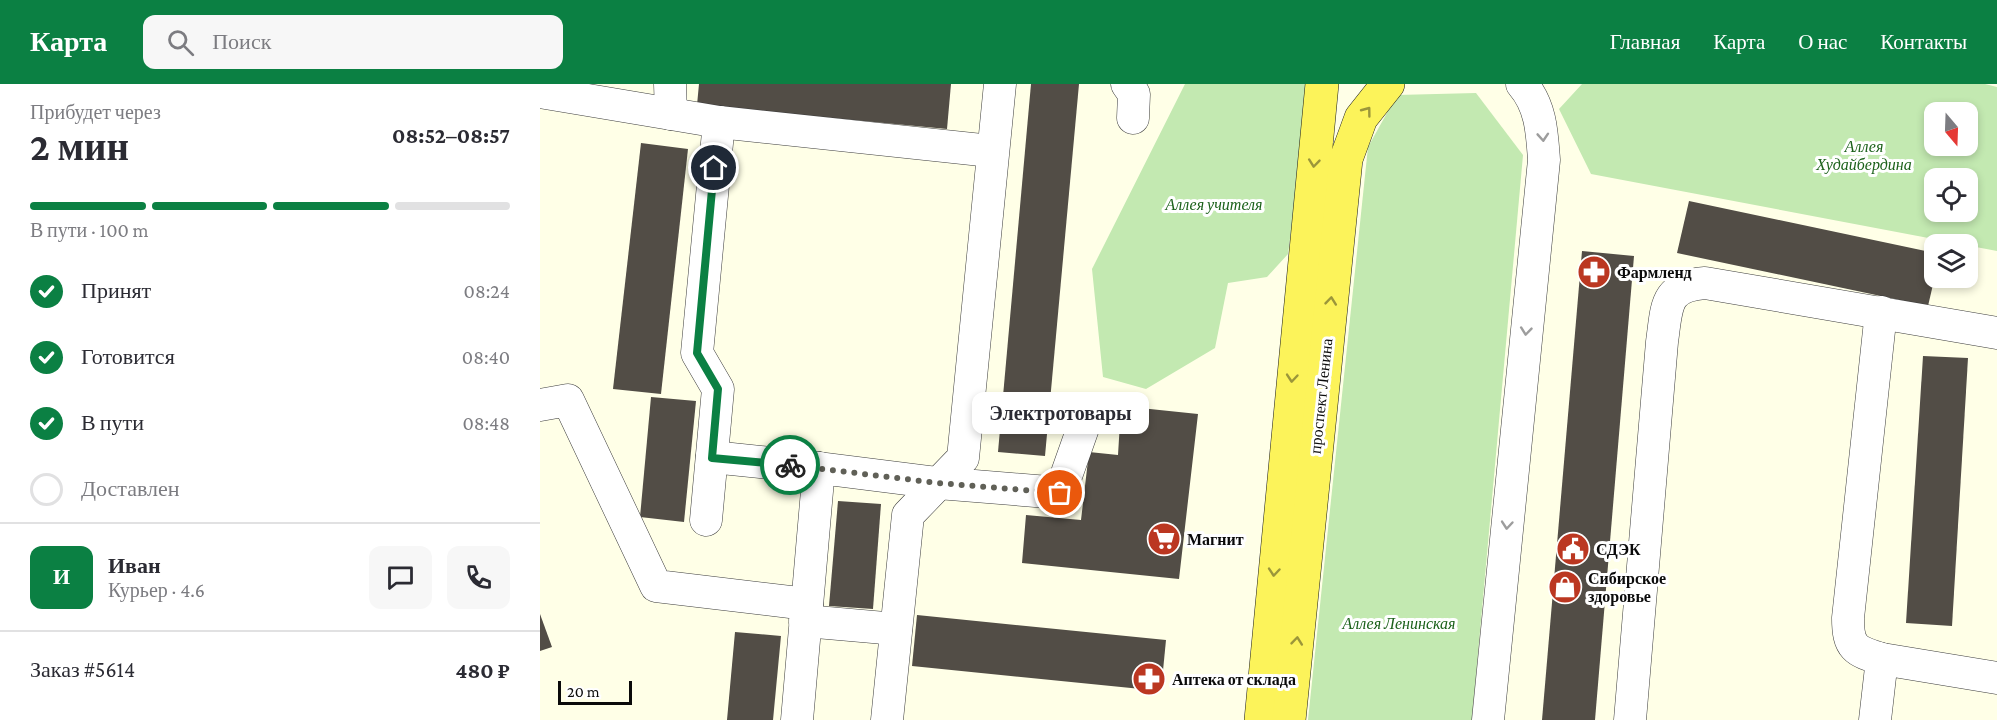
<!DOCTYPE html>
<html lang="ru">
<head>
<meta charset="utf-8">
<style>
  :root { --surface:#fff; --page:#f7f7f7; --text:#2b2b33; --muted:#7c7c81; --line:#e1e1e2; --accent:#0b8043 }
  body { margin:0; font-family:"Crimson Pro",serif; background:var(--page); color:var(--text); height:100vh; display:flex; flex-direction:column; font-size:22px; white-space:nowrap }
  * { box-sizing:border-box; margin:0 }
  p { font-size:20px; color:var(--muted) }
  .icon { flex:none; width:33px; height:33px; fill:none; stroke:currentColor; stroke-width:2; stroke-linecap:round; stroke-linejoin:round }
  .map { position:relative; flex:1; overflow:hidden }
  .drawer { display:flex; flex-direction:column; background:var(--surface); width:540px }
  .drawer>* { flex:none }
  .needle { width:39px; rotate:161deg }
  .tools { position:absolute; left:1384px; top:18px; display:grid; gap:12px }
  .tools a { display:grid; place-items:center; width:54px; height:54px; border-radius:12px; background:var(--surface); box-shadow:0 3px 9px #0003; font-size:30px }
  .scale { position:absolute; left:18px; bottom:15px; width:74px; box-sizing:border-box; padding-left:6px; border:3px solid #0a0a0a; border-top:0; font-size:16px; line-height:21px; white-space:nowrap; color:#0a0a0a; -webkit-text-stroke:4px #fff; paint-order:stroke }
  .pin { position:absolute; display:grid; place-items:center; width:51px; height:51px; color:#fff; margin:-26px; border:3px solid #fff; border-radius:50%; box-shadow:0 2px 6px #0007 }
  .courier { position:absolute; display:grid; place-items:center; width:60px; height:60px; margin:-30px; border:4px solid #0b8043; border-radius:50%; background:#fff; color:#222; box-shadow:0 2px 8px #0007 }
  .bubble { position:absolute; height:42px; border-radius:12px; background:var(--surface); box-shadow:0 3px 9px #0003; font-size:20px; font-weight:700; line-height:42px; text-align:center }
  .overview em { font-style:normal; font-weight:700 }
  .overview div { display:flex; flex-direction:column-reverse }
  .overview { display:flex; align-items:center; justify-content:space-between; height:102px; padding:0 30px }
  h1 { font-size:39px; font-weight:700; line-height:45px }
  .bar { display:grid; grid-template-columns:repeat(4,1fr); gap:9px 6px; align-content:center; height:72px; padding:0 30px }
  .bar i { height:8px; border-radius:4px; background:var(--line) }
  .bar .selected { background:var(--accent) }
  .bar p { grid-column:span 4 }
  .line { display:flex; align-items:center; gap:15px; padding:0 30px; border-top:2px solid var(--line) }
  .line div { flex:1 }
  .round { display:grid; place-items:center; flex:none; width:63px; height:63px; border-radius:12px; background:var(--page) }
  ol { padding:0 30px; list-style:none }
  li { display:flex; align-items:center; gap:18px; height:66px }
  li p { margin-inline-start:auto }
  li .icon { padding:6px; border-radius:50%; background:var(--accent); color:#fff; stroke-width:4 }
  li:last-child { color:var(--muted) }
  li i { width:33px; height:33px; border:3px solid var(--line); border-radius:50% }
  header { display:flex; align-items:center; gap:36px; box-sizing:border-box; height:84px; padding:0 30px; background:var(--accent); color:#fff }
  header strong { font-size:28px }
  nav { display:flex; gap:33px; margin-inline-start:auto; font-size:21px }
  .search { width:420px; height:54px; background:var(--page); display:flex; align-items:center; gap:15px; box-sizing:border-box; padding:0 21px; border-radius:12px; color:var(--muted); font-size:22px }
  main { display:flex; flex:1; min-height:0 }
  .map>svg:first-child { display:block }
</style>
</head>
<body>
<header>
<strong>Карта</strong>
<div class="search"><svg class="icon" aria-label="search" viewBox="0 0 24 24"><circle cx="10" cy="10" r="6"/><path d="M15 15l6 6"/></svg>Поиск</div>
<nav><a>Главная</a><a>Карта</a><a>О нас</a><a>Контакты</a></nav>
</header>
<main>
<section class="drawer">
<div class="overview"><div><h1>2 мин</h1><p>Прибудет через</p></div><em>08:52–08:57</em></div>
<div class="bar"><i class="selected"></i><i class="selected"></i><i class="selected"></i><i></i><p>В пути · 100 m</p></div>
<ol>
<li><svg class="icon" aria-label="check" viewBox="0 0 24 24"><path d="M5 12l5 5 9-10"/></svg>Принят<p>08:24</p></li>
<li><svg class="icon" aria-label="check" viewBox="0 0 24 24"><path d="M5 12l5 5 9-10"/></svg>Готовится<p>08:40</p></li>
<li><svg class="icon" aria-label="check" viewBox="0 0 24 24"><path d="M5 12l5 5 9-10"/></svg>В пути<p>08:48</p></li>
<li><i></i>Доставлен</li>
</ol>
<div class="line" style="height:108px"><b class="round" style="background:var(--accent);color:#fff">И</b><div><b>Иван</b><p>Курьер · 4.6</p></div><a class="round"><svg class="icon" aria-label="chat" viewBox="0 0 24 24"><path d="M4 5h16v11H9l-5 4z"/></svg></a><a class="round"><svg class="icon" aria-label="phone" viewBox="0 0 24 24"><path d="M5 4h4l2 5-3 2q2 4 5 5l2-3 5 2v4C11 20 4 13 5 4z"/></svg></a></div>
<div class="line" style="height:78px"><div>Заказ #5614</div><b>480 ₽</b></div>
</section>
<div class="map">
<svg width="1457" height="636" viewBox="0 0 1457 636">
  <rect width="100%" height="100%" fill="#ffffe7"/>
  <g fill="#c3e9b1" fill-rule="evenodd">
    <polygon points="645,0 770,0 748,170 727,193 688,199 675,264 606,305 563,293 552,185"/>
    <path d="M 1042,0 L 1445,0 L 1457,3 L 1457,167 L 1051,90 L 1019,25 ZM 1395,28 L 1428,28 L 1428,62 L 1395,62 ZM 1395,94 L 1428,94 L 1428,128 L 1395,128 Z"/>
    <polygon points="936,9 983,71 932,636 768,636 828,63 857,11"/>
  </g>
  <g fill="#524d46">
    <polygon points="159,0 411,0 407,45 157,21"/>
    <polygon points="491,0 539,0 505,372 458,368"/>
    <polygon points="101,59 148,65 121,310 73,305"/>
    <polygon points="1149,117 1395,169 1395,192 1388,222 1137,169"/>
    <polygon points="1042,167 1094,172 1055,636 1002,636"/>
    <polygon points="1383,272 1428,274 1412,542 1366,539"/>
    <polygon points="111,313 156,317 144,438 100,433"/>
    <polygon points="581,322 658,330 639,495 482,479 486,431 541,436 549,368 578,371"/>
    <polygon points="298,417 341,420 333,525 289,522"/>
    <polygon points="0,530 12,563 0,567"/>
    <polygon points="377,531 626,556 621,607 372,582"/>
    <polygon points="195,548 241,552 233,636 187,636"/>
  </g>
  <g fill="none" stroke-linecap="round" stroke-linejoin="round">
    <g stroke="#3d3d3d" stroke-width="33">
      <g id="minor">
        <polyline points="130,0 131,30"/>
        <polyline points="587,0 594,10 593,34"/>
        <polyline points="0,8 179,38 451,67"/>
        <path d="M 1341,228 L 1308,534 C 1308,564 1315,567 1342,575"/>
        <polyline points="0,321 28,316 116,502 267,520"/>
        <polyline points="172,373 279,384"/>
        <polyline points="166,436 178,305 157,269 179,38"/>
        <polyline points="265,537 356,545"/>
        <polyline points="257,636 279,384 398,399 520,409 549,327"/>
        <polyline points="347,636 368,431 423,374 460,0"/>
        <path d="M 948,636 L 1004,76 C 1002,48 1001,22 982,0"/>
        <path d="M 1090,636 L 1122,258 C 1127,223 1124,202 1165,199 L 1457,249"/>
        <polyline points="1335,636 1342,575 1457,594"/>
      </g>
    </g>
    <g stroke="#1b1b1b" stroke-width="34">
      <g id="major">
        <polyline points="721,636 782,0"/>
        <polyline points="749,636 806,75 821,34 848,0"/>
      </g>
    </g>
    <use href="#minor" stroke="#fff" stroke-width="32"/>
    <use href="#major" stroke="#fcf35a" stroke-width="33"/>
  </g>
  <defs><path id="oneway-chevron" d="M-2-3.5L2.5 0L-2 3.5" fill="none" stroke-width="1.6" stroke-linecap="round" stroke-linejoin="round" transform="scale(1.5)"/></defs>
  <g stroke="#9b963a">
    <use href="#oneway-chevron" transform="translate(827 27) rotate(-53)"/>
    <use href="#oneway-chevron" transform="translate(774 79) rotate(96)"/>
    <use href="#oneway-chevron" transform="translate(791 217) rotate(-84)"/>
    <use href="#oneway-chevron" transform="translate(752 294) rotate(95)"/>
    <use href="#oneway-chevron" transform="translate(734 488) rotate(95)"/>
    <use href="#oneway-chevron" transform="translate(757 557) rotate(-84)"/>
  </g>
  <g stroke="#9d9d9d">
    <use href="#oneway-chevron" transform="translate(1003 53) rotate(86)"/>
    <use href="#oneway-chevron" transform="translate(986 247) rotate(96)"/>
    <use href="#oneway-chevron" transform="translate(967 441) rotate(95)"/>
  </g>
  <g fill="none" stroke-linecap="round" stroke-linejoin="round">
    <polyline stroke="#606057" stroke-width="6" stroke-dasharray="0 10.8" points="250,381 398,399 520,409"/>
    <polyline stroke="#0b8043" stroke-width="8" points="174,84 157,269 178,305 172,374 250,381"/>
  </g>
  <defs>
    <g id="pharmacy-disc" transform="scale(1.725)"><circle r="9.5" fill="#bb3721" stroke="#fff"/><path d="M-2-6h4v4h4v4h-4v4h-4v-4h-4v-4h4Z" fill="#fff"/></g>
    <g id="supermarket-disc" transform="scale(1.725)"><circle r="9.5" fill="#bb3721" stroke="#fff"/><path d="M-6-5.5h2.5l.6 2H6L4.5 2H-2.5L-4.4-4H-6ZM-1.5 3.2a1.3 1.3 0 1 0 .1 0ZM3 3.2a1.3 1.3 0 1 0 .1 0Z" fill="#fff"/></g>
    <g id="civic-disc" transform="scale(1.725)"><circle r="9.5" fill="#bb3721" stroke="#fff"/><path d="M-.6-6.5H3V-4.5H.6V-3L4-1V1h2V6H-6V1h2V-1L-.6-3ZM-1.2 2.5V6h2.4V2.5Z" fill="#fff"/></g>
    <g id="shop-disc" transform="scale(1.725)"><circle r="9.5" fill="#bb3721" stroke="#fff"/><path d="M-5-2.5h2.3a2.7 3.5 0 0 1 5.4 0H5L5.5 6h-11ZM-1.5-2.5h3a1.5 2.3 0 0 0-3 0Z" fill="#fff"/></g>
  </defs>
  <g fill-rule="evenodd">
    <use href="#pharmacy-disc" x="1054" y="188"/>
    <use href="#supermarket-disc" x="624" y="455"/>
    <use href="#civic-disc" x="1033" y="465"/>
    <use href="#shop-disc" x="1025" y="503"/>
    <use href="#pharmacy-disc" x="609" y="595"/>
  </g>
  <g text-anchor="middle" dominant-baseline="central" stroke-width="6" stroke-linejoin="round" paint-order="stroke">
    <g font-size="16" font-style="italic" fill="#1b611a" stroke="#fff">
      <text x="1324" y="62">Аллея<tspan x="1324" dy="18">Худайбердина</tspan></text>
      <text x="674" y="120">Аллея учителя</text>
      <text x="859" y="539">Аллея Ленинская</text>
    </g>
    <g font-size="16" font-weight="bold" fill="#0a0a0a" stroke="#fff" text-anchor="start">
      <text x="1077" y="188">Фармленд</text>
      <text x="647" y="455">Магнит</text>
      <text x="1056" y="465">СДЭК</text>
      <text x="1048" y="494">Сибирское<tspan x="1048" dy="18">здоровье</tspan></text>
      <text x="632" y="595">Аптека от склада</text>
    </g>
    <g font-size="16" fill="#0a0a0a" stroke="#fff">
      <text transform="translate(781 312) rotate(-84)">проспект Ленина</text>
    </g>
  </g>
</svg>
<div class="tools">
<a><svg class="needle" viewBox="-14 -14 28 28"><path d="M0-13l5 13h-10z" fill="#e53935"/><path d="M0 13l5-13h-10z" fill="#7c7c81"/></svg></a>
<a><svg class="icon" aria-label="locate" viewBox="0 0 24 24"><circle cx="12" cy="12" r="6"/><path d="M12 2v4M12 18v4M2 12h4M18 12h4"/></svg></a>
<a><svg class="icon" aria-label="layers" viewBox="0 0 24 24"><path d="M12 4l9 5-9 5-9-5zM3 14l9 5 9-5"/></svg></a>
</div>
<div class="scale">20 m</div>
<div class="pin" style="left:520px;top:409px;background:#ea580c"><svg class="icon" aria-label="bag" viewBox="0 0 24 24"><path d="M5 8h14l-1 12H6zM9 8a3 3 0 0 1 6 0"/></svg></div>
<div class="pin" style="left:174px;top:84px;background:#1f2937"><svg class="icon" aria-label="home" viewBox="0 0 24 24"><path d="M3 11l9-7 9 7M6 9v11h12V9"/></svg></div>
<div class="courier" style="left:250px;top:381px"><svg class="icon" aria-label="bike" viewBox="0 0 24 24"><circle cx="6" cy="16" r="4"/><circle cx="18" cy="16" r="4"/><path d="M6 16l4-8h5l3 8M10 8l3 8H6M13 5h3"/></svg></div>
<div class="bubble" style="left:432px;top:308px;width:177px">Электротовары</div>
</div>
</main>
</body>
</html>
